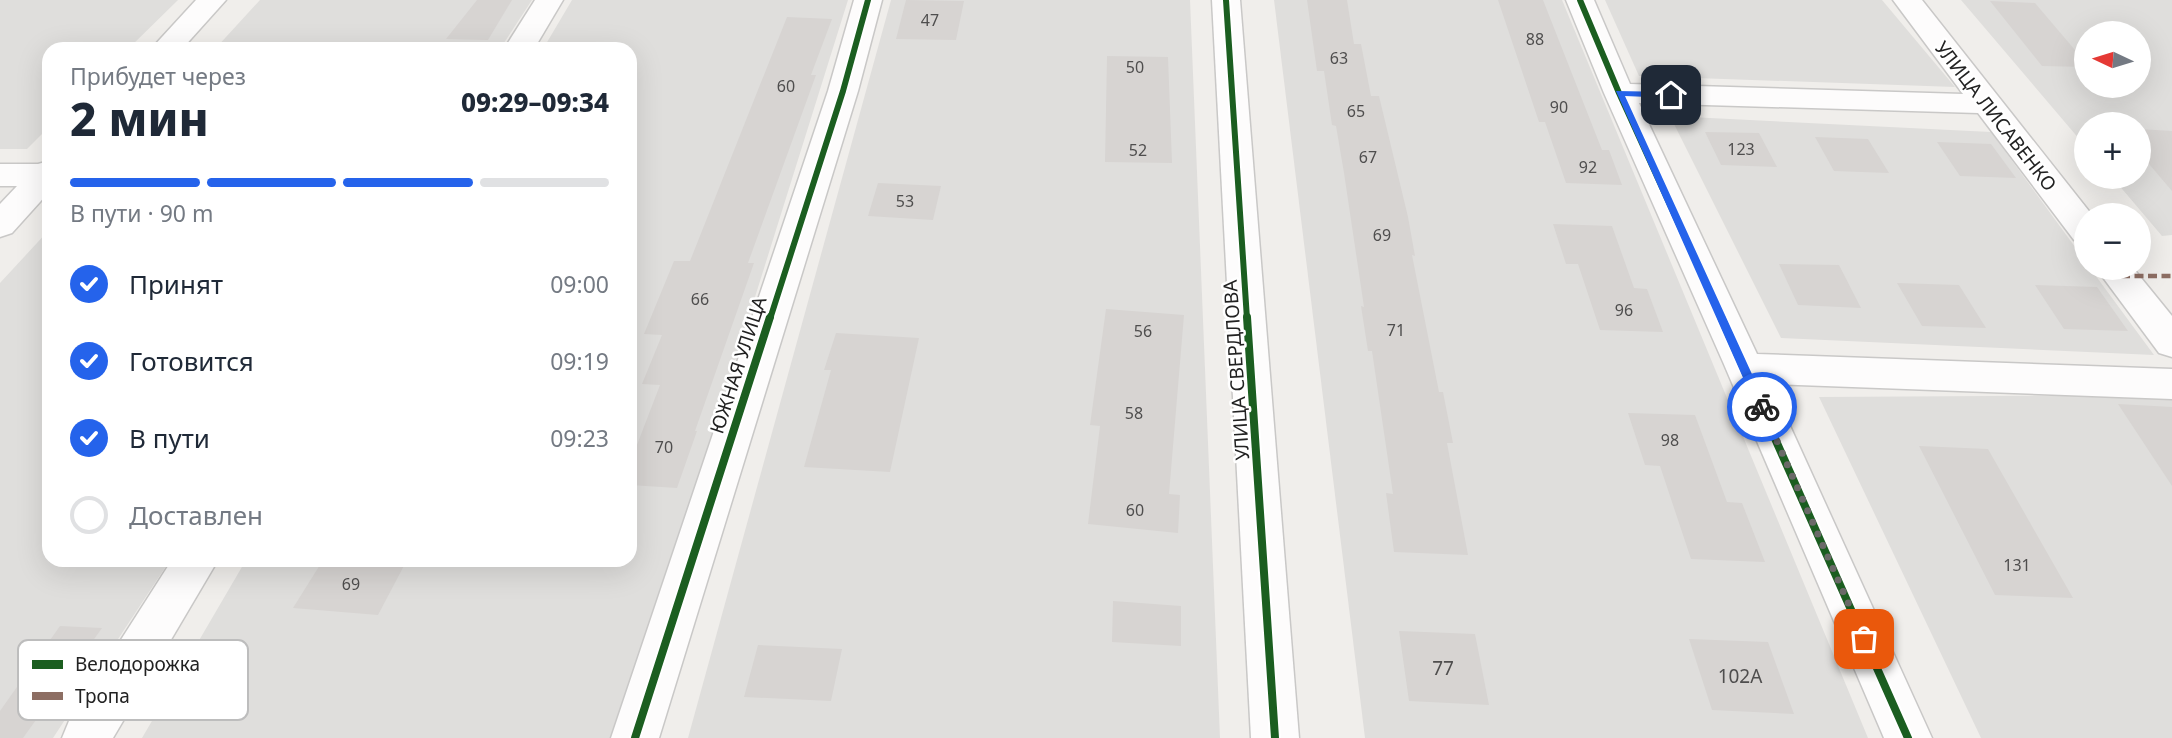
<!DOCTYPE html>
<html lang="ru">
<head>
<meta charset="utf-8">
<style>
  :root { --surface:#fff; --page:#f6f6f7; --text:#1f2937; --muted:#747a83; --line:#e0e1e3; --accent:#2563eb }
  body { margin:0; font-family:"Noto Sans",sans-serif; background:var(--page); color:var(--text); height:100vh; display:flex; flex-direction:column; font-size:26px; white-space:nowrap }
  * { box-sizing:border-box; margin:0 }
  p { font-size:23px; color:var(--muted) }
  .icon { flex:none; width:38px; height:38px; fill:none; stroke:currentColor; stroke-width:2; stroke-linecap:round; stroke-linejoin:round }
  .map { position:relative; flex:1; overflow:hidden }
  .side { position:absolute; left:42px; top:42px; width:595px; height:525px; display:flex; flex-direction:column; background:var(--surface); border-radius:21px; box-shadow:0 7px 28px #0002 }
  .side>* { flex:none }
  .needle { width:46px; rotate:274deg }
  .buttons { position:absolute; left:2074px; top:21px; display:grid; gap:14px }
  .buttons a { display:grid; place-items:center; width:77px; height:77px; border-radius:50%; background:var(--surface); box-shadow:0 7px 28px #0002; font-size:35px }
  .pin { position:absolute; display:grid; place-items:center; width:60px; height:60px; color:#fff; margin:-30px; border-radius:14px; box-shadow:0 4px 10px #0006 }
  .courier { position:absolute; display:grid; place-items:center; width:70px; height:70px; margin:-35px; border:5px solid #2563eb; border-radius:50%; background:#fff; color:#222; box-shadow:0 2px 9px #0007 }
  .headline em { font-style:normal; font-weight:800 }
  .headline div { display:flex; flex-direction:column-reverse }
  .headline { display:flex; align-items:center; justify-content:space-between; height:119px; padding:0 28px }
  h1 { font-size:46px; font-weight:800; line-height:52px }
  .bar { display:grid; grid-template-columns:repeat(4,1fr); gap:10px 7px; align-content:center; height:84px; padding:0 28px }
  .bar i { height:9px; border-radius:5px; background:var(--line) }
  .bar .current { background:var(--accent) }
  .bar p { grid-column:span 4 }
  ol { padding:0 28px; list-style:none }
  li { display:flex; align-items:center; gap:21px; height:77px }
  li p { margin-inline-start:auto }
  li .icon { padding:7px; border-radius:50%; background:var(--accent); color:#fff; stroke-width:4 }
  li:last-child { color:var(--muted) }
  li i { width:38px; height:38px; border:4px solid var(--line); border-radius:50% }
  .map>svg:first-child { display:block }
</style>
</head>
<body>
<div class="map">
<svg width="2172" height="738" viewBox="0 0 2172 738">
  <rect width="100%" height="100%" fill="#f0eeeb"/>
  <g fill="#dfdedc" fill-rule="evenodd">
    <polygon points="0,0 178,0 128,49 49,49 49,127 27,149 0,149"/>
    <polygon points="260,0 532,0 500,49 215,49"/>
    <polygon points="572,0 848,0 617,738 142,738 246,560 630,560 630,49 543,49"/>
    <polygon points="891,0 1190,0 1220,738 688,738"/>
    <polygon points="1274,0 1562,0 1868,738 1365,738"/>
    <polygon points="1605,0 1882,0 1955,87 1639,76"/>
    <path d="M 1961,0 L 2172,0 L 2172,235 L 2162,236 L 2112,177 L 2138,177 L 2138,124 L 2086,124 L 2086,147 ZM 2086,33 L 2138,33 L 2138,86 L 2086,86 Z"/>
    <polygon points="1670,116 1991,132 2086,262 2086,268 2090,268 2154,355 1781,338"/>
    <polygon points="49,230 49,560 170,560 53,738 0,738 0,283"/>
    <polygon points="2172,395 2172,738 1981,738 1819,397"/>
  </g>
  <g fill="#d7d4d2">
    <polygon points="477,0 512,0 488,40 446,39"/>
    <polygon points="906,0 964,1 956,40 896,39"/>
    <polygon points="1307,0 1347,0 1354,44 1361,44 1371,96 1379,96 1408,217 1415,256 1412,255 1439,392 1443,392 1453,443 1447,443 1468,555 1394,552 1386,493 1393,494 1372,351 1368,351 1361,306 1364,307 1344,173 1336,126 1332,125 1324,71 1317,71"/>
    <polygon points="1498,0 1543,0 1602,150 1609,150 1622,185 1566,183 1545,122 1539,122"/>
    <polygon points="1990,1 2035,3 2086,63 2086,67 2042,66"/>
    <polygon points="787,17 832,19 811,75 816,75 748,263 754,263 695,431 697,431 677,488 630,485 630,463 660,385 642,384 662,335 644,334 674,261 690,261"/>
    <polygon points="1107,56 1168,57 1172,163 1105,162"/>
    <polygon points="2138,129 2172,131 2172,191 2138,151"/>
    <polygon points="1705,132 1759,133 1777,167 1721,165"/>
    <polygon points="1815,137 1868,139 1889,173 1834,171"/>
    <polygon points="1937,142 1991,144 2016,178 1960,176"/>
    <polygon points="878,183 941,186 933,220 868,216"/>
    <polygon points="1553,224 1612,226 1634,288 1647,289 1663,332 1600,330 1578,264 1566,264"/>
    <polygon points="1779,264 1839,265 1861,308 1798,305"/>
    <polygon points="1897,283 1959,285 1986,328 1922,326"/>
    <polygon points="2035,285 2097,287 2128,331 2064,329"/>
    <polygon points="1106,309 1184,315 1169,494 1180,495 1178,533 1088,524 1100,426 1090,425"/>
    <polygon points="836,333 919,338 890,472 804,467 831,370 824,370"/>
    <polygon points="2118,404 2172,407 2172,486"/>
    <polygon points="1628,413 1695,415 1727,502 1742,503 1765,562 1691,559 1660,466 1645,465"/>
    <polygon points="1919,446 1988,449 2073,598 1995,595"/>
    <polygon points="323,560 407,560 378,615 293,608"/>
    <polygon points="1113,601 1181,606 1181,646 1112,642"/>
    <polygon points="60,626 102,628 23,738 0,738 0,711"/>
    <polygon points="1399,631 1475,634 1489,705 1409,701"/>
    <polygon points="1689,639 1768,642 1794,714 1712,710"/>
    <polygon points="758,645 842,649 831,701 744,697"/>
  </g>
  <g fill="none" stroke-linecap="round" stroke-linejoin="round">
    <g stroke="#c9c8c7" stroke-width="3">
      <g id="minor">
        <polygon points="196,0 226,0 182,49 151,49"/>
        <polygon points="535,0 563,0 534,49 504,49"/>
        <polygon points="854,0 882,0 858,91 659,738 611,738 828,91"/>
        <polygon points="1212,0 1240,0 1299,738 1251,738"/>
        <polygon points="1566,0 1594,0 1630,84 1963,94 1893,0 1922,0 2092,215 2086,215 2086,244 2074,240 1978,113 1639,103 1757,354 2172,369 2172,399 1771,384 1932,738 1884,738 1723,362 1604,93"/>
        <polygon points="49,161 49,192 12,233 0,237 0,204 17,186 0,186 0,164 38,164"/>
        <polygon points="2096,268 2133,268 2172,316 2172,357 2159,353"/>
        <polygon points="172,560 218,560 113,738 62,738 69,721"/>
      </g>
    </g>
    <use href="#minor" fill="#fdfcfc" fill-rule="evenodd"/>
    <polyline stroke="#8d6e63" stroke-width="4.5" stroke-dasharray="9 4.5" stroke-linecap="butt" points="2121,276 2172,276"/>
    <g stroke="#fff" stroke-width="10">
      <g id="cycleway-far1">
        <polyline points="1226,0 1247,319"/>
        <polyline points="1580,0 1619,93 1722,319"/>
        <polyline points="770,319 843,91 868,0"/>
      </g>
    </g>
    <g stroke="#fff" stroke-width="12">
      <g id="cycleway">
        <polyline points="1247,317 1275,738"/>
        <polyline points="1721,317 1908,738"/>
        <polyline points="635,738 770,317"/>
      </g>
    </g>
    <use href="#cycleway-far1" stroke="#1b5e20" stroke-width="6"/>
    <use href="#cycleway" stroke="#1b5e20" stroke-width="8"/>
  </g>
  <polygon fill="#2563eb" points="1616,91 1671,92 1676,95 1671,98 1625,96 1767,407 1766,410 1762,412 1756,407"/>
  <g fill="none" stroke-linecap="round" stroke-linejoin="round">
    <polyline stroke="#6a6968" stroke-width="7" stroke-dasharray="0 12.6" points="1762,407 1864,639"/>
  </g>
  <g text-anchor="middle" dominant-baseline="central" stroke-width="5" stroke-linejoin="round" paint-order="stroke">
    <g font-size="16" fill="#4f4e4e">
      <text x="930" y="20">47</text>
      <text x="1535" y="39">88</text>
      <text x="1339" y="58">63</text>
      <text x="1135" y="67">50</text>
      <text x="786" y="86">60</text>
      <text x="1559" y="107">90</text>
      <text x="1356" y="111">65</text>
      <text x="1741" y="149">123</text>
      <text x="1138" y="150">52</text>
      <text x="1368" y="157">67</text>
      <text x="1588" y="167">92</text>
      <text x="905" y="201">53</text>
      <text x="1382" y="235">69</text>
      <text x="700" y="299">66</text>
      <text x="1624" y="310">96</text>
      <text x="1396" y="330">71</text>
      <text x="1143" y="331">56</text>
      <text x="1134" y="413">58</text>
      <text x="1670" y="440">98</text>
      <text x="664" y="447">70</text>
      <text x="1135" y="510">60</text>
      <text x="2017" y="565">131</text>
      <text x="351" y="584">69</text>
    </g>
    <g font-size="19" fill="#222" stroke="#fff">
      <text transform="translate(1996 116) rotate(52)">УЛИЦА ЛИСАВЕНКО</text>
      <text transform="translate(738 365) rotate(-72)">ЮЖНАЯ УЛИЦА</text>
      <text transform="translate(1236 370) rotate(-94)">УЛИЦА СВЕРДЛОВА</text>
    </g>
    <g font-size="19" fill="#4f4e4e">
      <text x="1443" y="668">77</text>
      <text x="1740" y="676">102А</text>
    </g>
  </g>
  <rect x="18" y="640" width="230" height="80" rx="10" fill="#fff" stroke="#bdbdbd" stroke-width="2"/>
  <rect x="32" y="660" width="31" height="9" fill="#1b5e20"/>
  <rect x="32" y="692" width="31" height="8" fill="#8d6e63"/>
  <g font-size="19" fill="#222">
    <text x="75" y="671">Велодорожка</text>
    <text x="75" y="703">Тропа</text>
  </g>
</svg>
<div class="buttons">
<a><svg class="needle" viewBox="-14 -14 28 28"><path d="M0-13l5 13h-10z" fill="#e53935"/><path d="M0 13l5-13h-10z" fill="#747a83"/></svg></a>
<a>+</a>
<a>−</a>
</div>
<div class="pin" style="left:1864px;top:639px;background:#ea580c"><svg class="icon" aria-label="bag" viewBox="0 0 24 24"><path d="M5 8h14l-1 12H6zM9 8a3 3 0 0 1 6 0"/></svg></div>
<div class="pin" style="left:1671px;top:95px;background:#1f2937"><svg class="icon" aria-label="home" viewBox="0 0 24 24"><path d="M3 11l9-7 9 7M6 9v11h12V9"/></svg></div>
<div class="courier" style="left:1762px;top:407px"><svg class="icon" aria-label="bike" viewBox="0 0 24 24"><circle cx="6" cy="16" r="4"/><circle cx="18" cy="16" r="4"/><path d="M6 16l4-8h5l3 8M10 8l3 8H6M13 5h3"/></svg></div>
<section class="side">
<div class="headline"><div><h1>2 мин</h1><p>Прибудет через</p></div><em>09:29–09:34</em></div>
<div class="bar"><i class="current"></i><i class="current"></i><i class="current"></i><i></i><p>В пути · 90 m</p></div>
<ol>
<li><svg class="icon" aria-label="check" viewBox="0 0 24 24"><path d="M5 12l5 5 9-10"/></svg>Принят<p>09:00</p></li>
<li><svg class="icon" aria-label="check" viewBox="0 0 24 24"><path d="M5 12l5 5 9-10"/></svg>Готовится<p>09:19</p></li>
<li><svg class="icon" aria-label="check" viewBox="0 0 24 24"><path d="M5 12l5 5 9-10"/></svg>В пути<p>09:23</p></li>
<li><i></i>Доставлен</li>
</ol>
</section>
</div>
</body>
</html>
